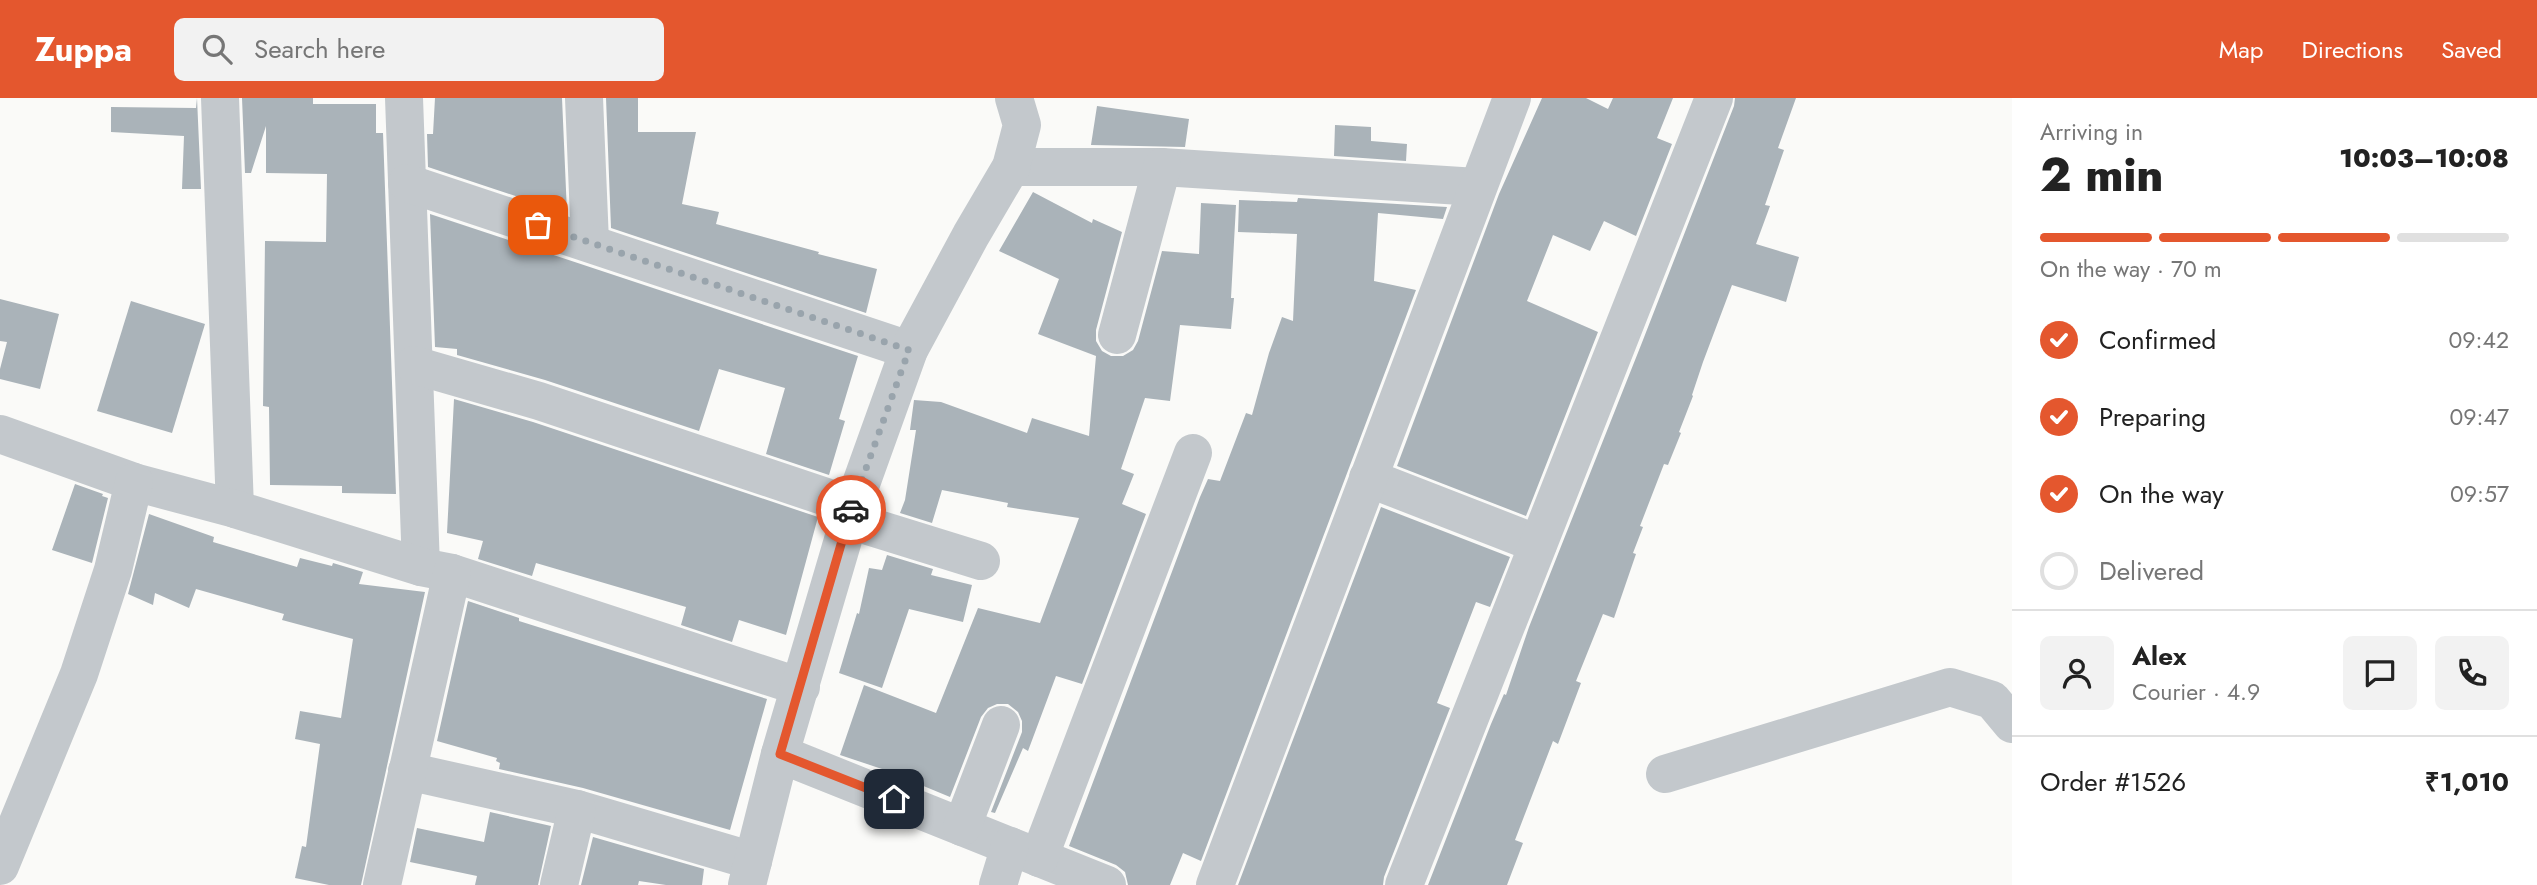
<!DOCTYPE html>
<html lang="en">
<head>
<meta charset="utf-8">
<style>
  :root { --surface:#fff; --page:#f2f2f2; --text:#222; --muted:#767676; --line:#e0e0e0; --accent:#e4572e }
  body { margin:0; font-family:Jost,sans-serif; background:var(--page); color:var(--text); height:100vh; display:flex; flex-direction:column; font-size:26px; white-space:nowrap }
  * { box-sizing:border-box; margin:0 }
  p { font-size:23px; color:var(--muted) }
  .icon { flex:none; width:38px; height:38px; fill:none; stroke:currentColor; stroke-width:2; stroke-linecap:round; stroke-linejoin:round }
  .map { position:relative; flex:1; overflow:hidden }
  .sheet { display:flex; flex-direction:column; background:var(--surface); width:525px }
  .sheet>* { flex:none }
  .pin { position:absolute; display:grid; place-items:center; width:60px; height:60px; color:#fff; margin:-30px; border-radius:14px; box-shadow:0 4px 10px #0006 }
  .courier { position:absolute; display:grid; place-items:center; width:70px; height:70px; margin:-35px; border:5px solid #e4572e; border-radius:50%; background:#fff; color:#222; box-shadow:0 2px 9px #0007 }
  .summary em { font-style:normal; font-weight:800 }
  .summary div { display:flex; flex-direction:column-reverse }
  .summary { display:flex; align-items:center; justify-content:space-between; height:119px; padding:0 28px }
  h1 { font-size:46px; font-weight:800; line-height:52px }
  .bar { display:grid; grid-template-columns:repeat(4,1fr); gap:10px 7px; align-content:center; height:84px; padding:0 28px }
  .bar i { height:9px; border-radius:5px; background:var(--line) }
  .bar .active { background:var(--accent) }
  .bar p { grid-column:span 4 }
  .line { display:flex; align-items:center; gap:18px; padding:0 28px; border-top:2px solid var(--line) }
  .line div { flex:1 }
  .round { display:grid; place-items:center; flex:none; width:74px; height:74px; border-radius:10px; background:var(--page) }
  ol { padding:0 28px; list-style:none }
  li { display:flex; align-items:center; gap:21px; height:77px }
  li p { margin-inline-start:auto }
  li .icon { padding:7px; border-radius:50%; background:var(--accent); color:#fff; stroke-width:4 }
  li:last-child { color:var(--muted) }
  li i { width:38px; height:38px; border:4px solid var(--line); border-radius:50% }
  header { display:flex; align-items:center; gap:42px; box-sizing:border-box; height:98px; padding:0 35px; background:var(--accent); color:#fff }
  header strong { font-size:33px }
  nav { display:flex; gap:38px; margin-inline-start:auto; font-size:24px }
  .search { width:490px; height:63px; background:var(--page); display:flex; align-items:center; gap:18px; box-sizing:border-box; padding:0 24px; border-radius:10px; color:var(--muted); font-size:26px }
  main { display:flex; flex:1; min-height:0 }
  .map>svg:first-child { display:block }
</style>
</head>
<body>
<header>
<strong>Zuppa</strong>
<div class="search"><svg class="icon" aria-label="search" viewBox="0 0 24 24"><circle cx="10" cy="10" r="6"/><path d="M15 15l6 6"/></svg>Search here</div>
<nav><a>Map</a><a>Directions</a><a>Saved</a></nav>
</header>
<main>
<div class="map">
<svg width="2012" height="787" viewBox="0 0 2012 787">
  <rect width="100%" height="100%" fill="#fafaf8"/>
  <g fill="#aab3b9">
    <polygon points="197,0 201,91 182,91 184,38 111,34 111,9 196,10"/>
    <polygon points="242,0 313,0 313,6 376,6 376,35 383,35 396,396 342,395 342,388 270,387 269,309 263,308 265,143 326,144 327,76 266,75 266,28 251,75 245,75"/>
    <polygon points="435,0 562,0 567,115 428,69 427,36 433,36"/>
    <polygon points="606,0 638,0 638,34 696,34 682,106 719,114 716,126 819,154 818,156 877,171 866,215 611,130"/>
    <polygon points="1542,0 1586,0 1608,11 1613,0 1673,0 1657,40 1672,46 1636,138 1604,123 1590,153 1553,137 1527,203 1598,234 1526,418 1397,368 1499,96"/>
    <polygon points="1735,0 1796,0 1778,50 1784,52 1765,107 1770,108 1756,146 1799,159 1786,204 1732,187 1703,264 1692,297 1693,298 1679,334 1681,335 1668,367 1664,366 1640,428 1643,429 1633,455 1636,456 1614,520 1603,516 1576,583 1581,585 1558,646 1553,643 1515,742 1523,745 1507,787 1428,787 1491,626 1504,596 1506,597 1529,529 1643,242 1734,8"/>
    <polygon points="1097,8 1189,21 1185,49 1091,47"/>
    <polygon points="1335,27 1371,29 1371,43 1407,46 1406,63 1334,58"/>
    <polygon points="1033,94 1092,125 1093,121 1122,134 1096,232 1096,243 1102,253 1111,258 1123,258 1133,252 1138,243 1162,153 1199,156 1201,105 1236,107 1231,200 1234,200 1231,231 1180,227 1170,303 1145,300 1121,371 1134,376 1122,406 1146,416 1082,586 1056,578 1028,653 1023,650 995,715 991,714 1022,634 1022,623 1018,614 1008,606 997,606 988,610 981,619 950,699 885,672 840,657 864,587 936,615 978,510 1040,525 1079,420 1007,409 1008,405 942,392 932,425 900,415 905,402 916,332 910,332 914,302 941,304 1027,335 1032,320 1089,338 1096,258 1038,236 1059,181 999,153"/>
    <polygon points="1298,100 1447,109 1443,121 1378,115 1374,183 1416,192 1201,763 1183,755 1170,787 1128,787 1125,774 1116,767 1069,748 1200,399 1208,381 1220,383 1246,315 1252,317 1269,255 1282,219 1293,223 1297,136 1238,134 1239,102 1297,104"/>
    <polygon points="430,116 858,258 839,321 845,323 829,377 766,356 785,290 719,271 699,333 545,282 457,257 457,251 435,249"/>
    <polygon points="0,201 59,216 40,291 0,281 0,271 7,244 0,243"/>
    <polygon points="131,203 205,226 172,335 97,313"/>
    <polygon points="454,301 533,324 818,419 786,537 739,522 732,544 681,527 686,509 536,465 532,478 478,461 483,443 447,435"/>
    <polygon points="75,386 103,396 102,398 108,400 92,465 52,452"/>
    <polygon points="1381,409 1510,459 1490,509 1476,504 1437,605 1450,610 1384,779 1383,787 1238,787"/>
    <polygon points="149,416 214,439 213,444 297,469 300,460 332,468 333,465 363,474 359,486 425,494 361,787 329,787 295,780 302,748 306,749 320,646 295,641 300,613 341,620 353,541 282,522 284,516 196,491 189,510 155,495 153,507 128,496"/>
    <polygon points="887,457 933,471 931,477 972,487 963,524 909,511 882,590 839,575 857,515 859,516 869,470 882,472"/>
    <polygon points="468,503 519,520 519,523 767,601 730,732 583,690 499,671 500,665 496,663 497,660 437,643"/>
    <polygon points="490,714 551,728 538,787 475,787 477,778 410,764 417,730 484,744"/>
    <polygon points="593,739 704,771 702,787 666,787 639,783 638,787 581,787"/>
  </g>
  <g fill="none" stroke-linecap="round" stroke-linejoin="round">
    <g stroke="#c3c8cc" stroke-width="38">
      <polyline points="220,0 235,411"/>
      <polyline points="404,0 421,469"/>
      <polyline points="584,0 590,144"/>
      <polyline points="1011,69 1162,69 1477,89"/>
      <polyline points="407,85 909,252"/>
      <polyline points="1117,237 1162,69"/>
      <polyline points="414,267 539,303 853,408"/>
      <polyline points="0,336 134,384 235,411 421,469 452,475 801,589"/>
      <polyline points="1368,380 1538,446"/>
      <polyline points="849,422 981,463"/>
      <polyline points="780,656 1107,787"/>
      <polyline points="407,673 577,711 753,763"/>
      <polyline points="1665,676 1950,589 1992,602 2012,626"/>
      <polyline points="962,729 1001,627"/>
      <polyline points="1039,760 1193,355"/>
      <polyline points="0,768 79,576 113,472 134,384"/>
      <polyline points="382,787 452,475"/>
      <polyline points="559,787 577,711"/>
      <polyline points="747,787 780,656 853,408 909,252 971,137 1011,69 1022,27 1014,0"/>
      <polyline points="998,787 1010,748"/>
      <polyline points="1215,787 1512,0"/>
      <polyline points="1404,787 1714,0"/>
    </g>
  </g>
  <g fill="none" stroke-linecap="round" stroke-linejoin="round">
    <polyline stroke="#99a4ac" stroke-width="7" stroke-dasharray="0 12.6" points="538,127 909,252 851,412"/>
    <polyline stroke="#e4572e" stroke-width="9" points="851,412 780,656 894,701"/>
  </g>
</svg>
<div class="pin" style="left:538px;top:127px;background:#ea580c"><svg class="icon" aria-label="bag" viewBox="0 0 24 24"><path d="M5 8h14l-1 12H6zM9 8a3 3 0 0 1 6 0"/></svg></div>
<div class="pin" style="left:894px;top:701px;background:#1f2937"><svg class="icon" aria-label="home" viewBox="0 0 24 24"><path d="M3 11l9-7 9 7M6 9v11h12V9"/></svg></div>
<div class="courier" style="left:851px;top:412px"><svg class="icon" aria-label="car" viewBox="0 0 24 24"><path d="M5 17H2v-5l4-1 3-4h7l3 4 3 1v5h-3M9 17h6M6 11h13"/><circle cx="7" cy="17" r="2"/><circle cx="17" cy="17" r="2"/></svg></div>
</div>
<section class="sheet">
<div class="summary"><div><h1>2 min</h1><p>Arriving in</p></div><em>10:03–10:08</em></div>
<div class="bar"><i class="active"></i><i class="active"></i><i class="active"></i><i></i><p>On the way · 70 m</p></div>
<ol>
<li><svg class="icon" aria-label="check" viewBox="0 0 24 24"><path d="M5 12l5 5 9-10"/></svg>Confirmed<p>09:42</p></li>
<li><svg class="icon" aria-label="check" viewBox="0 0 24 24"><path d="M5 12l5 5 9-10"/></svg>Preparing<p>09:47</p></li>
<li><svg class="icon" aria-label="check" viewBox="0 0 24 24"><path d="M5 12l5 5 9-10"/></svg>On the way<p>09:57</p></li>
<li><i></i>Delivered</li>
</ol>
<div class="line" style="height:126px"><a class="round"><svg class="icon" aria-label="person" viewBox="0 0 24 24"><circle cx="12" cy="8" r="4"/><path d="M4 21q1-7 8-7t8 7"/></svg></a><div><b>Alex</b><p>Courier · 4.9</p></div><a class="round"><svg class="icon" aria-label="chat" viewBox="0 0 24 24"><path d="M4 5h16v11H9l-5 4z"/></svg></a><a class="round"><svg class="icon" aria-label="phone" viewBox="0 0 24 24"><path d="M5 4h4l2 5-3 2q2 4 5 5l2-3 5 2v4C11 20 4 13 5 4z"/></svg></a></div>
<div class="line" style="height:91px"><div>Order #1526</div><b>₹1,010</b></div>
</section>
</main>
</body>
</html>
